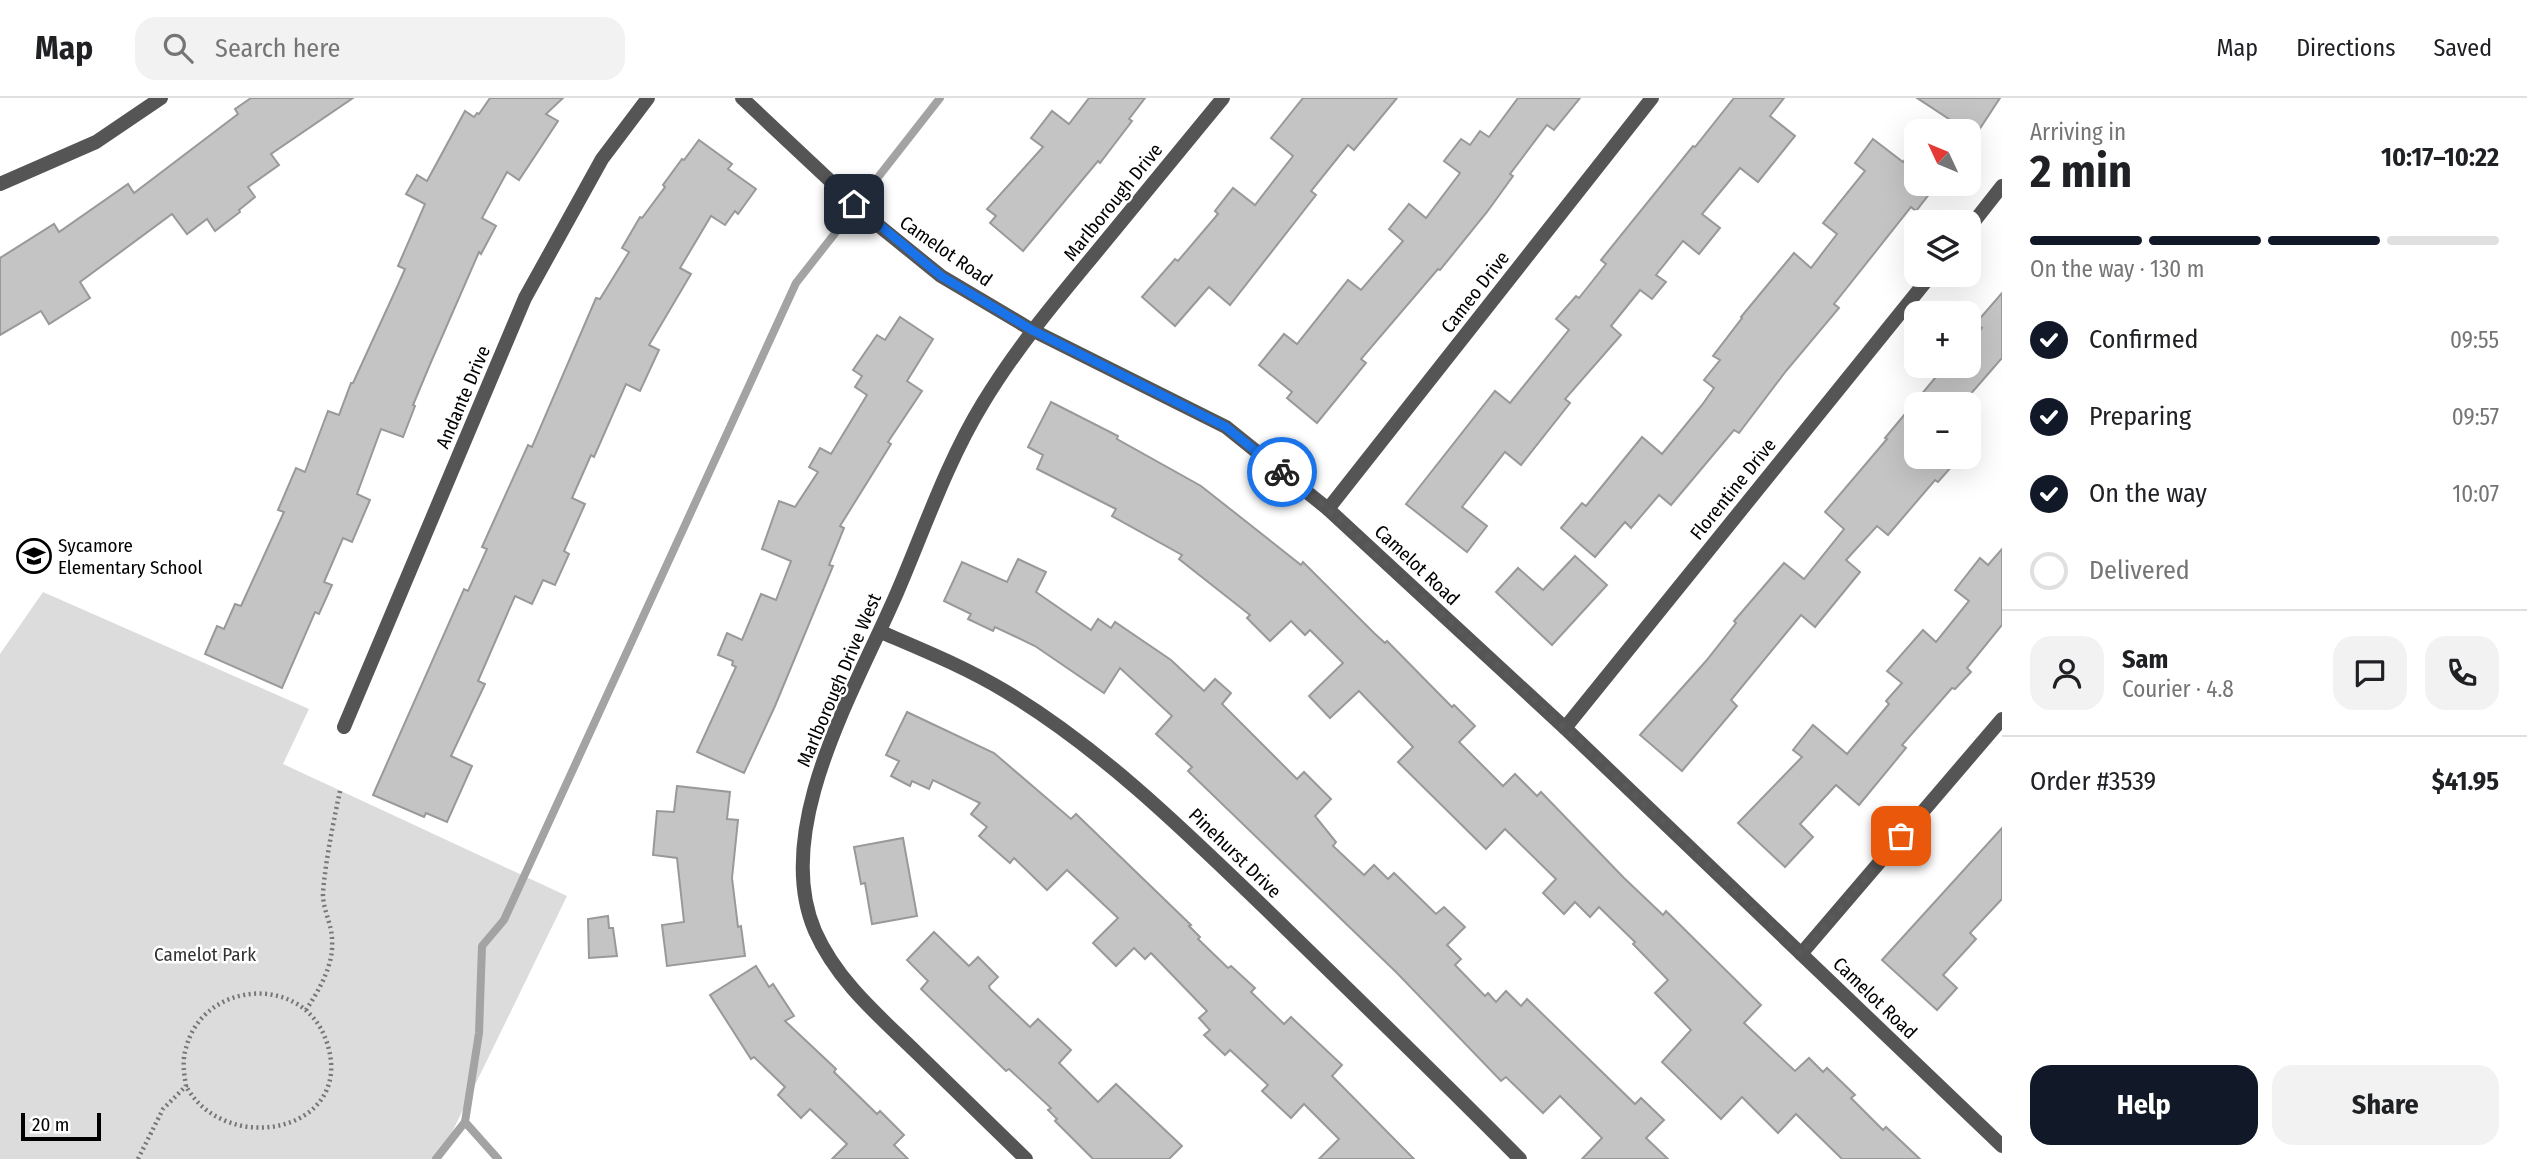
<!DOCTYPE html>
<html lang="en">
<head>
<meta charset="utf-8">
<style>
  :root { --surface:#fff; --page:#f2f2f2; --text:#202124; --muted:#757577; --line:#e0e0e0; --accent:#111827 }
  body { margin:0; font-family:"Fira Sans Condensed",sans-serif; background:var(--page); color:var(--text); height:100vh; display:flex; flex-direction:column; font-size:26px; white-space:nowrap }
  * { box-sizing:border-box; margin:0 }
  p { font-size:23px; color:var(--muted) }
  .icon { flex:none; width:38px; height:38px; fill:none; stroke:currentColor; stroke-width:2; stroke-linecap:round; stroke-linejoin:round }
  .map { position:relative; flex:1; overflow:hidden }
  .panel { display:flex; flex-direction:column; background:var(--surface); width:525px }
  .panel>* { flex:none }
  .needle { width:46px; rotate:314deg }
  .controls { position:absolute; left:1904px; top:21px; display:grid; gap:14px }
  .controls a { display:grid; place-items:center; width:77px; height:77px; border-radius:14px; background:var(--surface); box-shadow:0 7px 28px #0002; font-size:35px }
  .scale { position:absolute; left:21px; bottom:18px; width:80px; box-sizing:border-box; padding-left:7px; border:4px solid #000; border-top:0; font-size:19px; line-height:24px; white-space:nowrap; color:#000; -webkit-text-stroke:5px #fff; paint-order:stroke }
  .pin { position:absolute; display:grid; place-items:center; width:60px; height:60px; color:#fff; margin:-30px; border-radius:14px; box-shadow:0 4px 10px #0006 }
  .courier { position:absolute; display:grid; place-items:center; width:70px; height:70px; margin:-35px; border:5px solid #1a73e8; border-radius:50%; background:#fff; color:#222; box-shadow:0 2px 9px #0007 }
  .summary em { font-style:normal; font-weight:700 }
  .summary div { display:flex; flex-direction:column-reverse }
  .summary { display:flex; align-items:center; justify-content:space-between; height:119px; padding:0 28px }
  h1 { font-size:46px; font-weight:700; line-height:52px }
  .bar { display:grid; grid-template-columns:repeat(4,1fr); gap:10px 7px; align-content:center; height:84px; padding:0 28px }
  .bar i { height:9px; border-radius:5px; background:var(--line) }
  .bar .current { background:var(--accent) }
  .bar p { grid-column:span 4 }
  .line { display:flex; align-items:center; gap:18px; padding:0 28px; border-top:2px solid var(--line) }
  .line div { flex:1 }
  .round { display:grid; place-items:center; flex:none; width:74px; height:74px; border-radius:21px; background:var(--page) }
  ol { padding:0 28px; list-style:none }
  li { display:flex; align-items:center; gap:21px; height:77px }
  li p { margin-inline-start:auto }
  li .icon { padding:7px; border-radius:50%; background:var(--accent); color:#fff; stroke-width:4 }
  li:last-child { color:var(--muted) }
  li i { width:38px; height:38px; border:4px solid var(--line); border-radius:50% }
  .cta { display:flex; gap:14px; margin-top:auto; padding:14px 28px }
  .cta a { flex:1; height:80px; border-radius:21px; background:var(--accent); color:#fff; font-size:28px; font-weight:700; line-height:80px; text-align:center }
  .cta a+a { background:var(--page); color:var(--text) }
  header { display:flex; align-items:center; gap:42px; box-sizing:border-box; height:98px; padding:0 35px; background:var(--surface); border-bottom:2px solid var(--line) }
  header strong { font-size:33px }
  nav { display:flex; gap:38px; margin-inline-start:auto; font-size:24px }
  .search { width:490px; height:63px; background:var(--page); display:flex; align-items:center; gap:18px; box-sizing:border-box; padding:0 24px; border-radius:21px; color:var(--muted); font-size:26px }
  main { display:flex; flex:1; min-height:0 }
  .map>svg:first-child { display:block }
</style>
</head>
<body>
<header>
<strong>Map</strong>
<div class="search"><svg class="icon" aria-label="search" viewBox="0 0 24 24"><circle cx="10" cy="10" r="6"/><path d="M15 15l6 6"/></svg>Search here</div>
<nav><a>Map</a><a>Directions</a><a>Saved</a></nav>
</header>
<main>
<div class="map">
<svg width="2002" height="1061" viewBox="0 0 2002 1061">
  <rect width="100%" height="100%" fill="#fff"/>
  <polygon fill="#dcdcdc" points="43,494 309,611 283,666 567,798 439,1061 0,1061 0,556"/>
  <g fill="none" stroke-linecap="round" stroke-linejoin="round">
    <g stroke="#a3a3a3" stroke-width="8">
      <polyline points="879,78 940,0"/>
      <polyline points="436,1061 465,1024"/>
      <polyline points="498,1061 465,1024 479,935 482,848 504,822 796,185 836,134"/>
    </g>
  </g>
  <g fill="#c4c4c4" stroke="#999" stroke-width="2">
    <polygon points="251,0 353,0 271,56 279,67 248,89 255,99 239,112 240,114 215,133 207,121 187,136 172,116 80,184 90,200 49,226 41,213 0,237 0,160 54,126 59,134 128,86 134,95 238,16 235,11"/>
    <polygon points="490,0 563,0 546,16 558,23 519,82 507,74 482,120 496,128 481,156 479,154 431,264 413,307 415,308 403,339 381,331 357,396 370,402 352,444 343,440 324,484 332,487 319,516 315,514 282,590 205,556 217,528 224,531 235,506 241,508 284,414 278,412 296,370 305,374 328,313 339,317 351,285 353,285 397,189 405,171 398,168 425,106 406,96 417,77 427,83 465,13 474,19 477,15 479,16"/>
    <polygon points="1089,0 1145,0 1129,21 1132,23 1100,65 1098,63 1023,153 990,125 996,118 987,111 1043,49 1031,40 1052,13 1069,26"/>
    <polygon points="1303,0 1397,0 1354,52 1348,47 1311,93 1316,97 1230,207 1209,189 1175,228 1142,199 1175,161 1178,163 1218,116 1215,113 1233,90 1255,107 1293,58 1271,40"/>
    <polygon points="1518,0 1580,0 1554,32 1547,27 1510,76 1513,78 1487,114 1440,172 1438,171 1361,261 1366,265 1317,325 1287,300 1292,294 1259,267 1284,236 1297,246 1348,182 1361,192 1403,143 1389,131 1409,106 1426,120 1460,75 1444,63 1461,41 1470,47 1480,33 1489,39"/>
    <polygon points="1734,0 1784,0 1770,18 1795,38 1758,84 1740,70 1702,116 1720,130 1699,156 1683,143 1656,177 1666,184 1652,201 1640,192 1611,228 1621,237 1565,301 1570,305 1521,367 1505,354 1462,409 1487,428 1467,454 1406,406 1495,293 1510,305 1569,232 1556,221 1576,198 1579,200 1606,166 1601,162 1693,48 1695,49"/>
    <polygon points="1917,0 2000,0 1975,38"/>
    <polygon points="1873,41 1903,64 1916,47 1916,86 1937,86 1916,113 1911,109 1834,206 1839,210 1786,273 1739,335 1734,332 1671,407 1659,397 1631,430 1625,424 1595,459 1561,430 1582,405 1586,408 1642,339 1662,356 1702,307 1714,290 1704,282 1720,262 1713,258 1742,220 1741,219 1794,155 1811,170 1837,136 1823,125 1865,73 1855,65"/>
    <polygon points="699,42 732,66 728,71 756,91 738,116 735,113 725,127 711,118 680,170 691,176 649,247 659,252 640,293 626,286 594,359 591,357 572,400 585,406 564,453 569,456 555,487 543,482 532,506 515,498 478,583 485,586 451,658 472,668 447,724 426,715 424,719 373,697 464,491 468,493 487,451 482,449 528,347 532,349 596,200 600,201 629,154 622,150 640,119 642,120 665,89 663,87 682,61 684,62"/>
    <polygon points="2002,195 2002,260 1962,306 1916,306 1916,359 1960,359 1938,384 1935,382 1888,437 1877,428 1846,462 1860,474 1815,529 1801,517 1731,602 1737,608 1682,673 1640,637 1706,563 1736,525 1734,523 1784,465 1804,481 1844,431 1825,414 1887,341 1885,340 1945,268 1969,268 1969,246 1982,230 1976,225"/>
    <polygon points="900,219 933,241 907,283 922,293 888,344 891,346 840,428 844,430 829,467 833,468 775,608 744,675 697,654 736,569 732,567 733,563 718,557 727,535 742,542 761,496 776,502 791,463 762,451 779,403 795,409 818,374 809,369 820,350 831,356 867,297 855,289 862,278 853,272 877,237 885,242"/>
    <polygon points="1051,304 1118,338 1117,341 1201,388 1301,467 1303,464 1374,535 1385,545 1387,543 1452,609 1454,607 1475,628 1459,644 1503,688 1515,676 1537,698 1541,694 1624,780 1663,817 1666,813 1761,907 1744,925 1795,973 1809,960 1823,974 1827,970 1855,997 1851,1000 1883,1032 1886,1029 1920,1061 1842,1061 1796,1016 1778,1035 1742,999 1721,1021 1662,964 1691,932 1655,895 1668,882 1633,846 1635,844 1599,809 1590,819 1575,804 1564,816 1543,795 1556,781 1505,731 1486,751 1398,664 1413,649 1359,593 1330,620 1309,598 1343,565 1310,532 1305,537 1291,523 1270,543 1247,520 1250,517 1179,461 1182,457 1112,418 1116,411 1037,371 1043,357 1028,349"/>
    <polygon points="2002,451 2002,527 1967,570 1971,574 1955,591 1952,590 1902,647 1906,650 1859,707 1836,687 1800,726 1813,739 1785,769 1738,725 1802,659 1793,652 1813,627 1847,656 1889,606 1886,603 1902,585 1887,573 1923,532 1936,544 1969,503 1955,492 1980,460 1988,467"/>
    <polygon points="1575,458 1607,487 1552,547 1496,494 1518,470 1543,492"/>
    <polygon points="1018,461 1046,474 1036,494 1091,532 1098,521 1111,530 1115,524 1171,562 1204,593 1215,581 1231,595 1222,606 1297,681 1304,674 1331,701 1315,718 1336,744 1333,748 1364,777 1374,767 1388,781 1394,775 1436,816 1444,809 1465,829 1447,847 1461,861 1455,867 1485,898 1488,895 1496,904 1506,893 1521,908 1527,901 1635,1006 1641,1000 1664,1022 1646,1040 1668,1061 1582,1061 1602,1040 1560,998 1543,1015 1506,979 1501,983 1397,875 1188,673 1192,669 1156,636 1172,618 1120,570 1104,595 1035,548 995,529 993,533 968,521 971,516 944,503 962,464 1007,484"/>
    <polygon points="907,614 994,655 1071,721 1076,716 1191,827 1189,828 1200,839 1198,841 1228,870 1231,868 1255,890 1251,894 1284,926 1291,919 1342,967 1332,978 1414,1061 1319,1061 1339,1041 1304,1006 1291,1020 1262,993 1268,987 1230,952 1225,957 1204,937 1210,932 1199,920 1207,913 1151,855 1145,861 1134,850 1116,868 1093,845 1118,820 1067,772 1047,792 1014,760 1010,765 979,738 987,729 971,716 980,705 933,682 929,691 912,683 910,688 891,678 899,663 886,657"/>
    <polygon points="677,688 730,694 727,721 738,722 732,780 738,829 741,828 745,858 667,868 662,827 684,824 677,760 653,757 657,713 674,714"/>
    <polygon points="2002,730 2002,801 1970,835 1976,841 1943,877 1957,890 1937,912 1882,862"/>
    <polygon points="903,740 917,818 872,826 865,785 861,786 854,749"/>
    <polygon points="608,818 609,830 613,830 617,858 589,860 588,821"/>
    <polygon points="934,834 969,868 978,859 998,879 989,888 990,891 1030,929 1038,921 1071,952 1059,965 1098,1004 1116,986 1182,1048 1169,1061 1093,1061 1055,1023 1057,1021 1048,1012 1051,1010 1009,971 1006,973 921,891 928,883 907,862"/>
    <polygon points="756,868 769,889 773,886 794,918 785,923 836,971 834,974 877,1016 880,1013 904,1037 894,1047 908,1061 832,1061 847,1046 810,1011 801,1020 778,997 785,989 754,959 751,961 710,897"/>
  </g>
  <g fill="none" stroke-linecap="round" stroke-linejoin="round">
    <g stroke="#777" stroke-width="4.5" stroke-dasharray="2 3.5" stroke-linecap="butt">
      <path d="M 306,912 C 319,892 334,867 332,842 C 332,826 322,810 323,794 C 326,760 333,726 340,693"/>
      <path d="M 138,1061 L 163,1011 L 186,988 C 184,975 182,963 186,950 C 203,883 302,875 326,942 C 359,1033 226,1061 186,988"/>
    </g>
    <g stroke="#555" stroke-width="14">
      <polyline points="0,86 96,44 161,0"/>
      <polyline points="1969,130 2002,88"/>
      <polyline points="1328,411 1652,0"/>
      <path d="M 881,534 C 923,552 965,569 1005,593 C 1103,652 1186,734 1268,813 C 1352,895 1437,977 1520,1061"/>
      <polyline points="344,629 525,200 602,61 648,0"/>
      <polyline points="1565,630 1931,177"/>
      <polyline points="1801,856 2002,621"/>
      <path d="M 1026,1061 C 990,1026 953,990 917,955 C 879,918 837,883 815,833 C 770,729 859,585 899,490 C 925,429 948,362 983,305 C 1015,252 1054,205 1094,157 C 1137,105 1180,52 1223,0"/>
    </g>
    <polyline stroke="#555" stroke-width="14" points="742,0 873,123 941,178 1032,232 1226,329 1328,411 1565,630 2002,1048"/>
  </g>
  <g fill="none" stroke-linecap="round" stroke-linejoin="round">
    <polyline stroke="#595959" stroke-width="7" stroke-dasharray="0 12.6" points="1282,374 1328,411 1565,630 1801,856 1901,738"/>
    <polyline stroke="#1a73e8" stroke-width="9" points="854,106 941,178 1032,232 1226,329 1282,374"/>
  </g>
  <defs>
    <g id="school-ring" transform="scale(1.75)"><circle r="9.5" fill="#fff" stroke="#000" stroke-width="1.5"/><path d="M0-5L7-2L0 1L-7-2ZM-4 1L0 2.5L4 1V4Q0 6-4 4Z" fill="#000"/></g>
  </defs>
  <g fill-rule="evenodd">
    <use href="#school-ring" x="34" y="458"/>
  </g>
  <g text-anchor="middle" dominant-baseline="central" stroke-width="5" stroke-linejoin="round" paint-order="stroke">
    <g font-size="19" fill="#000" stroke="#fff">
      <text transform="translate(1113 104) rotate(-51)">Marlborough Drive</text>
      <text transform="translate(946 153) rotate(35)">Camelot Road</text>
      <text transform="translate(1475 194) rotate(-52)">Cameo Drive</text>
      <text transform="translate(463 299) rotate(-67)">Andante Drive</text>
      <text transform="translate(1733 391) rotate(-51)">Florentine Drive</text>
      <text transform="translate(1417 467) rotate(43)">Camelot Road</text>
      <text transform="translate(839 582) rotate(-67)">Marlborough Drive West</text>
      <text transform="translate(1235 755) rotate(44)">Pinehurst Drive</text>
      <text transform="translate(1875 900) rotate(44)">Camelot Road</text>
    </g>
    <g font-size="19" fill="#000" stroke="#fff" text-anchor="start">
      <text x="58" y="447">Sycamore<tspan x="58" dy="22">Elementary School</tspan></text>
    </g>
    <g font-size="19" fill="#333" stroke="#fff">
      <text x="205" y="856">Camelot Park</text>
    </g>
  </g>
</svg>
<div class="controls">
<a><svg class="needle" viewBox="-14 -14 28 28"><path d="M0-13l5 13h-10z" fill="#e53935"/><path d="M0 13l5-13h-10z" fill="#757577"/></svg></a>
<a><svg class="icon" aria-label="layers" viewBox="0 0 24 24"><path d="M12 4l9 5-9 5-9-5zM3 14l9 5 9-5"/></svg></a>
<a>+</a>
<a>−</a>
</div>
<div class="scale">20 m</div>
<div class="pin" style="left:1901px;top:738px;background:#ea580c"><svg class="icon" aria-label="bag" viewBox="0 0 24 24"><path d="M5 8h14l-1 12H6zM9 8a3 3 0 0 1 6 0"/></svg></div>
<div class="pin" style="left:854px;top:106px;background:#1f2937"><svg class="icon" aria-label="home" viewBox="0 0 24 24"><path d="M3 11l9-7 9 7M6 9v11h12V9"/></svg></div>
<div class="courier" style="left:1282px;top:374px"><svg class="icon" aria-label="bike" viewBox="0 0 24 24"><circle cx="6" cy="16" r="4"/><circle cx="18" cy="16" r="4"/><path d="M6 16l4-8h5l3 8M10 8l3 8H6M13 5h3"/></svg></div>
</div>
<section class="panel">
<div class="summary"><div><h1>2 min</h1><p>Arriving in</p></div><em>10:17–10:22</em></div>
<div class="bar"><i class="current"></i><i class="current"></i><i class="current"></i><i></i><p>On the way · 130 m</p></div>
<ol>
<li><svg class="icon" aria-label="check" viewBox="0 0 24 24"><path d="M5 12l5 5 9-10"/></svg>Confirmed<p>09:55</p></li>
<li><svg class="icon" aria-label="check" viewBox="0 0 24 24"><path d="M5 12l5 5 9-10"/></svg>Preparing<p>09:57</p></li>
<li><svg class="icon" aria-label="check" viewBox="0 0 24 24"><path d="M5 12l5 5 9-10"/></svg>On the way<p>10:07</p></li>
<li><i></i>Delivered</li>
</ol>
<div class="line" style="height:126px"><a class="round"><svg class="icon" aria-label="person" viewBox="0 0 24 24"><circle cx="12" cy="8" r="4"/><path d="M4 21q1-7 8-7t8 7"/></svg></a><div><b>Sam</b><p>Courier · 4.8</p></div><a class="round"><svg class="icon" aria-label="chat" viewBox="0 0 24 24"><path d="M4 5h16v11H9l-5 4z"/></svg></a><a class="round"><svg class="icon" aria-label="phone" viewBox="0 0 24 24"><path d="M5 4h4l2 5-3 2q2 4 5 5l2-3 5 2v4C11 20 4 13 5 4z"/></svg></a></div>
<div class="line" style="height:91px"><div>Order #3539</div><b>$41.95</b></div>
<div class="cta"><a>Help</a><a>Share</a></div>
</section>
</main>
</body>
</html>
